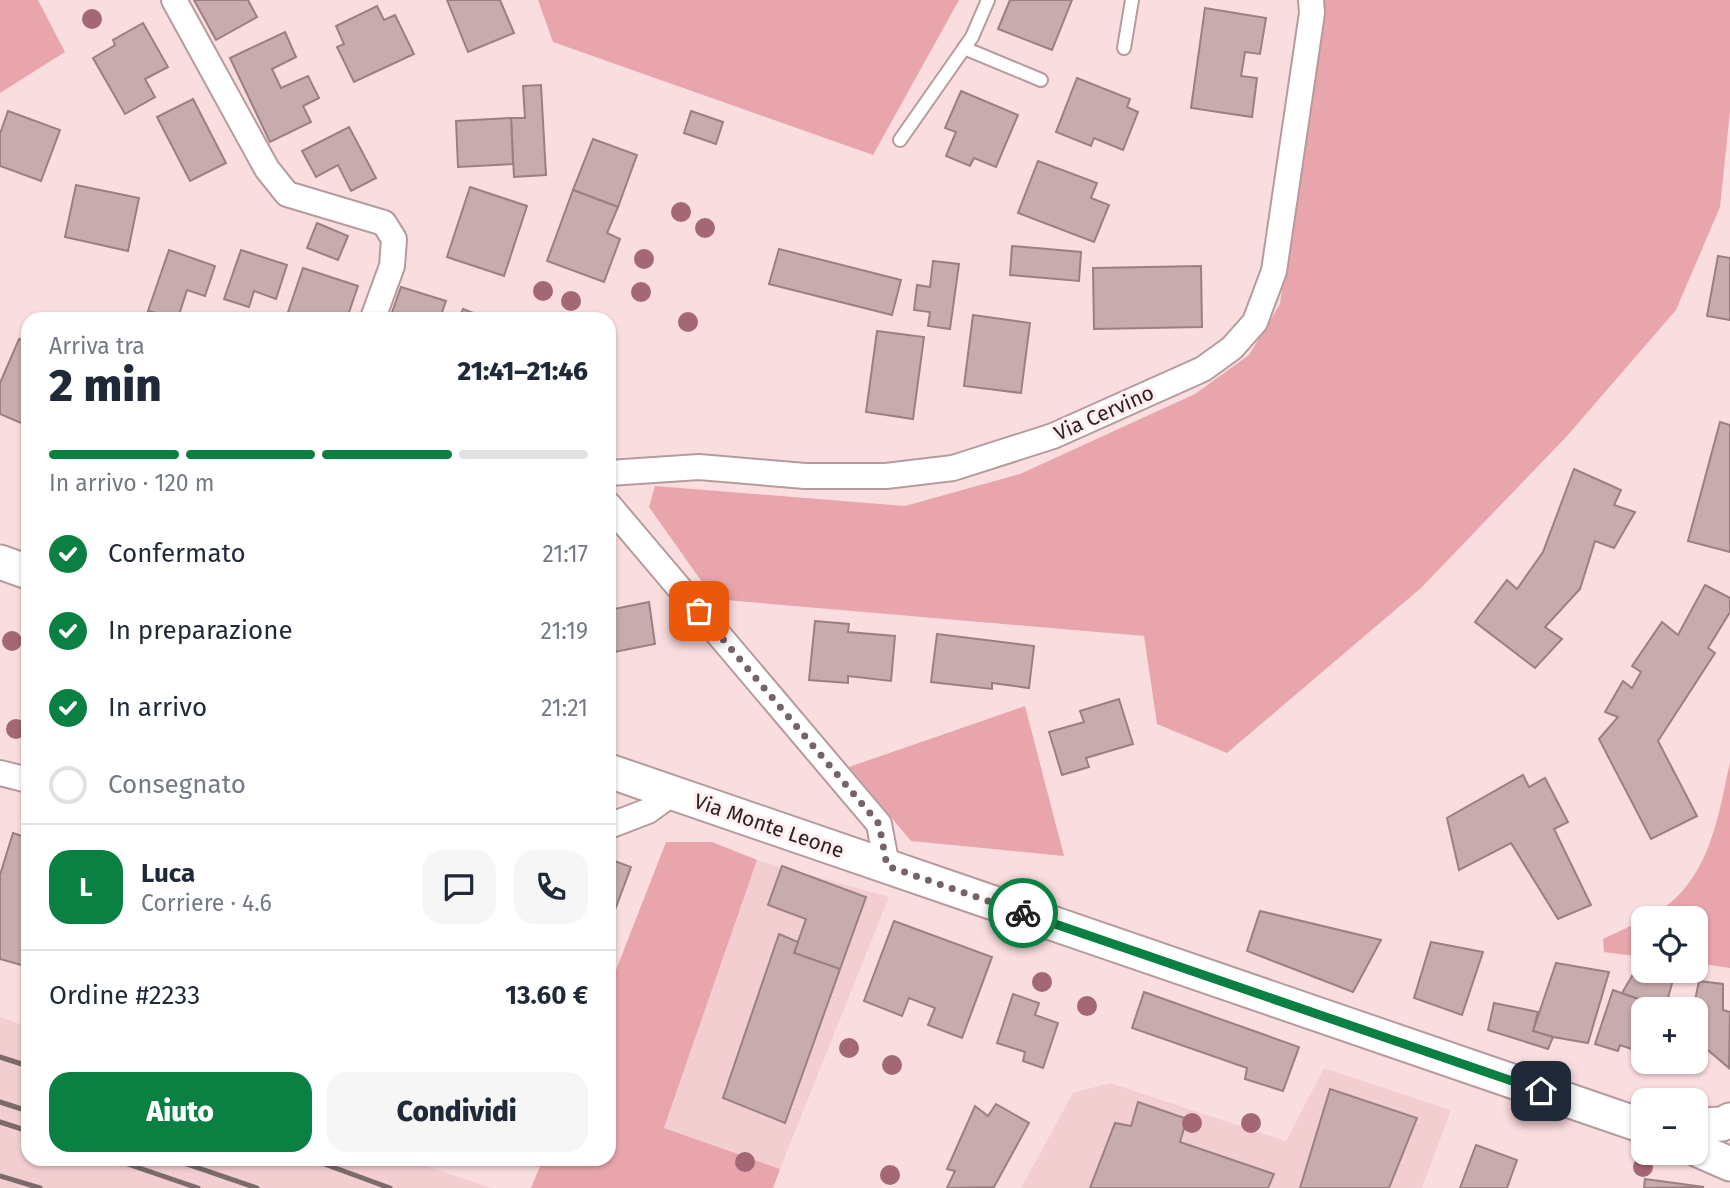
<!DOCTYPE html>
<html lang="it">
<head>
<meta charset="utf-8">
<style>
  :root { --surface:#fff; --page:#f6f6f7; --text:#1f2937; --muted:#747a83; --line:#e0e1e3; --accent:#0b8043 }
  body { margin:0; font-family:"Fira Sans",sans-serif; background:var(--page); color:var(--text); height:100vh; display:flex; flex-direction:column; font-size:26px; white-space:nowrap }
  * { box-sizing:border-box; margin:0 }
  p { font-size:23px; color:var(--muted) }
  .icon { flex:none; width:38px; height:38px; fill:none; stroke:currentColor; stroke-width:2; stroke-linecap:round; stroke-linejoin:round }
  .map { position:relative; flex:1; overflow:hidden }
  .panel { position:absolute; left:21px; top:312px; width:595px; height:854px; display:flex; flex-direction:column; background:var(--surface); border-radius:21px; box-shadow:0 2px 5px #0004 }
  .panel>* { flex:none }
  .tools { position:absolute; left:1631px; top:906px; display:grid; gap:14px }
  .tools a { display:grid; place-items:center; width:77px; height:77px; border-radius:14px; background:var(--surface); box-shadow:0 2px 5px #0004; font-size:35px }
  .pin { position:absolute; display:grid; place-items:center; width:60px; height:60px; color:#fff; margin:-30px; border-radius:14px; box-shadow:0 4px 10px #0006 }
  .courier { position:absolute; display:grid; place-items:center; width:70px; height:70px; margin:-35px; border:5px solid #0b8043; border-radius:50%; background:#fff; color:#222; box-shadow:0 2px 9px #0007 }
  .head em { font-style:normal; font-weight:800 }
  .head div { display:flex; flex-direction:column-reverse }
  .head { display:flex; align-items:center; justify-content:space-between; height:119px; padding:0 28px }
  h1 { font-size:46px; font-weight:800; line-height:52px }
  .bar { display:grid; grid-template-columns:repeat(4,1fr); gap:10px 7px; align-content:center; height:84px; padding:0 28px }
  .bar i { height:9px; border-radius:5px; background:var(--line) }
  .bar .current { background:var(--accent) }
  .bar p { grid-column:span 4 }
  .line { display:flex; align-items:center; gap:18px; padding:0 28px; border-top:2px solid var(--line) }
  .line div { flex:1 }
  .round { display:grid; place-items:center; flex:none; width:74px; height:74px; border-radius:21px; background:var(--page) }
  ol { padding:0 28px; list-style:none }
  li { display:flex; align-items:center; gap:21px; height:77px }
  li p { margin-inline-start:auto }
  li .icon { padding:7px; border-radius:50%; background:var(--accent); color:#fff; stroke-width:4 }
  li:last-child { color:var(--muted) }
  li i { width:38px; height:38px; border:4px solid var(--line); border-radius:50% }
  .button { display:flex; gap:14px; margin-top:auto; padding:14px 28px }
  .button a { flex:1; height:80px; border-radius:21px; background:var(--accent); color:#fff; font-size:28px; font-weight:800; line-height:80px; text-align:center }
  .button a+a { background:var(--page); color:var(--text) }
  .map>svg:first-child { display:block }
</style>
</head>
<body>
<div class="map">
<svg width="1730" height="1188" viewBox="0 0 1730 1188">
  <rect width="100%" height="100%" fill="#fadddf"/>
  <g fill="#f3ced1">
    <polygon points="757,860 889,897 780,1169 664,1129"/>
    <polygon points="0,1017 28,1027 28,1158 406,1159 491,1188 0,1188"/>
    <polygon points="1324,1068 1451,1110 1422,1188 1021,1188 1073,1093 1110,1083 1286,1141"/>
  </g>
  <g fill="#e9a5ac">
    <polygon points="0,0 38,0 65,52 0,93"/>
    <polygon points="538,0 959,0 873,155 553,42"/>
    <polygon points="1321,0 1730,0 1730,111 1720,207 1676,310 1567,436 1421,588 1227,753 1157,724 1144,636 714,599 649,507 655,486 905,506 1020,474 1195,394 1249,355 1280,304"/>
    <polygon points="1025,706 1064,856 911,841 849,767"/>
    <path d="M 1730,762 L 1730,968 L 1696,963 L 1696,919 L 1646,919 C 1708,888 1717,823 1730,762 Z"/>
    <polygon points="666,842 712,842 757,860 664,1128 780,1169 773,1188 531,1188 543,1159 609,1158 609,988"/>
    <polygon points="1643,920 1643,957 1604,952 1603,939"/>
  </g>
  <g fill="#c7abad" stroke="#9a8082" stroke-width="2">
    <polygon points="194,0 248,0 257,17 216,40"/>
    <polygon points="447,0 500,0 514,33 468,52"/>
    <polygon points="1010,0 1072,0 1052,50 998,29"/>
    <polygon points="377,6 384,20 395,15 414,54 354,82 337,47 344,44 336,26"/>
    <polygon points="1205,8 1266,18 1260,54 1245,52 1241,76 1257,78 1252,117 1191,108"/>
    <polygon points="143,23 168,67 145,79 155,97 125,114 93,58 115,45 113,40"/>
    <polygon points="285,32 296,57 272,69 281,88 308,76 319,98 303,106 311,122 270,142 230,58"/>
    <polygon points="1077,78 1130,99 1127,107 1138,112 1123,150 1094,138 1091,146 1056,132"/>
    <polygon points="541,85 546,175 514,177 511,118 525,118 523,86"/>
    <polygon points="961,91 1018,115 996,167 974,158 970,166 946,156 956,132 945,128"/>
    <polygon points="193,99 226,163 190,181 157,117"/>
    <polygon points="8,111 60,130 41,181 0,166 0,134"/>
    <polygon points="691,111 723,122 716,144 684,133"/>
    <polygon points="511,118 513,164 458,167 456,121"/>
    <polygon points="349,127 376,178 351,191 338,165 316,177 302,151"/>
    <polygon points="593,139 637,155 618,207 573,190"/>
    <polygon points="1038,161 1097,183 1091,198 1109,205 1094,242 1018,213"/>
    <polygon points="76,185 139,198 128,251 65,237"/>
    <polygon points="470,187 527,206 504,276 447,257"/>
    <polygon points="573,190 618,207 607,233 620,239 604,282 547,261"/>
    <polygon points="317,223 348,236 338,260 307,248"/>
    <polygon points="1012,246 1081,252 1079,281 1010,275"/>
    <polygon points="779,249 901,280 892,315 769,284"/>
    <polygon points="169,250 215,266 205,296 187,290 178,318 148,311"/>
    <polygon points="241,250 287,265 276,299 254,291 249,307 224,299"/>
    <polygon points="1718,256 1730,258 1730,320 1707,316"/>
    <polygon points="933,261 959,264 950,329 928,326 930,312 914,310 917,285 930,287"/>
    <polygon points="1201,266 1202,327 1094,329 1093,268"/>
    <polygon points="303,268 358,286 347,318 286,318"/>
    <polygon points="401,287 446,301 440,318 390,318"/>
    <polygon points="463,309 486,318 459,318"/>
    <polygon points="973,315 1030,323 1021,393 964,386"/>
    <polygon points="877,331 924,337 913,419 866,412"/>
    <polygon points="19,339 28,343 28,426 0,414 0,383"/>
    <polygon points="1720,422 1730,425 1730,552 1688,541"/>
    <polygon points="1574,469 1621,490 1614,505 1635,512 1614,548 1595,541 1580,589 1545,627 1562,639 1535,668 1475,622 1507,580 1517,589 1543,552"/>
    <polygon points="1705,585 1730,598 1730,612 1708,648 1715,653 1658,741 1697,816 1651,839 1599,739 1618,717 1605,712 1623,681 1632,688 1641,672 1632,666 1662,622 1678,635"/>
    <polygon points="649,602 655,644 609,653 609,610"/>
    <polygon points="815,621 849,624 848,632 895,636 891,681 848,676 848,683 809,680"/>
    <polygon points="937,634 1034,646 1029,688 992,683 992,689 931,682"/>
    <polygon points="1119,699 1133,744 1086,758 1089,767 1062,775 1049,732 1084,722 1080,711"/>
    <polygon points="1523,775 1529,787 1545,778 1568,822 1554,829 1591,905 1558,919 1511,843 1459,870 1447,818"/>
    <polygon points="13,833 28,838 28,967 0,959 0,875"/>
    <polygon points="609,859 631,867 610,923 609,922"/>
    <polygon points="782,866 866,897 840,969 794,953 806,919 768,905"/>
    <polygon points="1260,911 1381,940 1353,992 1247,951"/>
    <polygon points="894,921 992,957 962,1038 928,1025 935,1008 909,998 902,1016 864,1001"/>
    <polygon points="779,934 798,942 794,953 840,969 785,1123 723,1098"/>
    <polygon points="1431,942 1483,952 1462,1015 1414,998"/>
    <polygon points="1556,963 1609,972 1588,1043 1553,1037 1533,1031"/>
    <polygon points="1632,976 1673,980 1665,1009 1622,993"/>
    <polygon points="1699,981 1723,984 1723,1010 1730,1012 1729,1068 1696,1040 1696,1010 1693,1010"/>
    <polygon points="1613,990 1665,1009 1643,1010 1643,1053 1620,1045 1618,1051 1595,1044"/>
    <polygon points="1144,992 1299,1047 1283,1091 1245,1079 1247,1068 1132,1028"/>
    <polygon points="1013,994 1039,1003 1035,1015 1058,1023 1043,1068 1023,1061 1025,1052 997,1043"/>
    <polygon points="1494,1003 1538,1012 1533,1031 1553,1037 1548,1049 1488,1030"/>
    <polygon points="1330,1089 1417,1118 1389,1188 1300,1188"/>
    <polygon points="1138,1102 1187,1119 1180,1142 1274,1174 1268,1188 1090,1188 1115,1123 1131,1126"/>
    <polygon points="996,1104 1029,1123 994,1187 947,1188 955,1171 947,1169 975,1106 988,1116"/>
    <polygon points="1476,1145 1517,1160 1507,1188 1460,1188"/>
    <polygon points="1645,1179 1704,1187 1644,1188"/>
  </g>
  <g fill="none" stroke-linecap="round" stroke-linejoin="round">
    <g stroke="#b69b9d" stroke-width="16">
      <g id="lane">
        <polyline points="964,48 1041,80"/>
        <polyline points="1124,48 1132,0"/>
        <polyline points="900,140 972,37 988,0"/>
      </g>
    </g>
    <g stroke="#b69b9d" stroke-width="28">
      <g id="street">
        <polyline points="174,0 267,169 287,194 384,223 394,239 392,266 373,318"/>
        <polyline points="609,473 699,467 805,476 886,476 953,468 1053,436 1203,369 1232,348 1255,322 1274,271 1312,13 1311,0"/>
        <polyline points="609,505 879,824 887,866"/>
        <polyline points="0,773 28,780"/>
        <polyline points="609,826 648,811 673,793"/>
      </g>
    </g>
    <g stroke="#b69b9d" stroke-width="37">
      <g id="secondary">
        <polyline points="0,562 28,572"/>
        <polyline points="609,771 1643,1126"/>
        <polyline points="1696,1125 1722,1124 1730,1120"/>
        <polyline points="1696,1149 1730,1164"/>
      </g>
    </g>
    <use href="#lane" stroke="#fff" stroke-width="12"/>
    <use href="#street" stroke="#fff" stroke-width="24"/>
    <use href="#secondary" stroke="#fff" stroke-width="33"/>
    <g stroke="#7c6b6c" stroke-width="5">
      <polyline points="0,1057 28,1066"/>
      <polyline points="0,1102 28,1111"/>
      <polyline points="0,1122 28,1131"/>
      <polyline points="110,1158 198,1188"/>
      <polyline points="169,1158 257,1188"/>
      <polyline points="308,1158 390,1188"/>
      <polyline points="0,1176 40,1188"/>
    </g>
  </g>
  <g fill="#a46776">
    <circle cx="92" cy="19" r="10"/>
    <circle cx="681" cy="212" r="10"/>
    <circle cx="705" cy="228" r="10"/>
    <circle cx="644" cy="259" r="10"/>
    <circle cx="543" cy="291" r="10"/>
    <circle cx="641" cy="292" r="10"/>
    <circle cx="571" cy="301" r="10"/>
    <circle cx="688" cy="322" r="10"/>
    <circle cx="12" cy="641" r="10"/>
    <circle cx="16" cy="729" r="10"/>
    <circle cx="1042" cy="982" r="10"/>
    <circle cx="1087" cy="1006" r="10"/>
    <circle cx="849" cy="1048" r="10"/>
    <circle cx="892" cy="1065" r="10"/>
    <circle cx="1192" cy="1123" r="10"/>
    <circle cx="1251" cy="1123" r="10"/>
    <circle cx="745" cy="1162" r="10"/>
    <circle cx="1643" cy="1167" r="10"/>
    <circle cx="890" cy="1175" r="10"/>
  </g>
  <g fill="none" stroke-linecap="round" stroke-linejoin="round">
    <polyline stroke="#756365" stroke-width="7" stroke-dasharray="0 12.6" points="699,611 879,824 887,866 1023,913"/>
    <polyline stroke="#0b8043" stroke-width="9" points="1023,913 1541,1091"/>
  </g>
  <g text-anchor="middle" dominant-baseline="central" stroke-width="6" stroke-linejoin="round" paint-order="stroke">
    <g font-size="21" fill="#2d2223" stroke="#ffedef">
      <text transform="translate(1104 413) rotate(-24)">Via Cervino</text>
      <text transform="translate(769 826) rotate(19)">Via Monte Leone</text>
    </g>
  </g>
</svg>
<div class="tools">
<a><svg class="icon" aria-label="locate" viewBox="0 0 24 24"><circle cx="12" cy="12" r="6"/><path d="M12 2v4M12 18v4M2 12h4M18 12h4"/></svg></a>
<a>+</a>
<a>−</a>
</div>
<div class="pin" style="left:699px;top:611px;background:#ea580c"><svg class="icon" aria-label="bag" viewBox="0 0 24 24"><path d="M5 8h14l-1 12H6zM9 8a3 3 0 0 1 6 0"/></svg></div>
<div class="pin" style="left:1541px;top:1091px;background:#1f2937"><svg class="icon" aria-label="home" viewBox="0 0 24 24"><path d="M3 11l9-7 9 7M6 9v11h12V9"/></svg></div>
<div class="courier" style="left:1023px;top:913px"><svg class="icon" aria-label="bike" viewBox="0 0 24 24"><circle cx="6" cy="16" r="4"/><circle cx="18" cy="16" r="4"/><path d="M6 16l4-8h5l3 8M10 8l3 8H6M13 5h3"/></svg></div>
<section class="panel">
<div class="head"><div><h1>2 min</h1><p>Arriva tra</p></div><em>21:41–21:46</em></div>
<div class="bar"><i class="current"></i><i class="current"></i><i class="current"></i><i></i><p>In arrivo · 120 m</p></div>
<ol>
<li><svg class="icon" aria-label="check" viewBox="0 0 24 24"><path d="M5 12l5 5 9-10"/></svg>Confermato<p>21:17</p></li>
<li><svg class="icon" aria-label="check" viewBox="0 0 24 24"><path d="M5 12l5 5 9-10"/></svg>In preparazione<p>21:19</p></li>
<li><svg class="icon" aria-label="check" viewBox="0 0 24 24"><path d="M5 12l5 5 9-10"/></svg>In arrivo<p>21:21</p></li>
<li><i></i>Consegnato</li>
</ol>
<div class="line" style="height:126px"><b class="round" style="background:var(--accent);color:#fff">L</b><div><b>Luca</b><p>Corriere · 4.6</p></div><a class="round"><svg class="icon" aria-label="chat" viewBox="0 0 24 24"><path d="M4 5h16v11H9l-5 4z"/></svg></a><a class="round"><svg class="icon" aria-label="phone" viewBox="0 0 24 24"><path d="M5 4h4l2 5-3 2q2 4 5 5l2-3 5 2v4C11 20 4 13 5 4z"/></svg></a></div>
<div class="line" style="height:91px"><div>Ordine #2233</div><b>13.60 €</b></div>
<div class="button"><a>Aiuto</a><a>Condividi</a></div>
</section>
</div>
</body>
</html>
